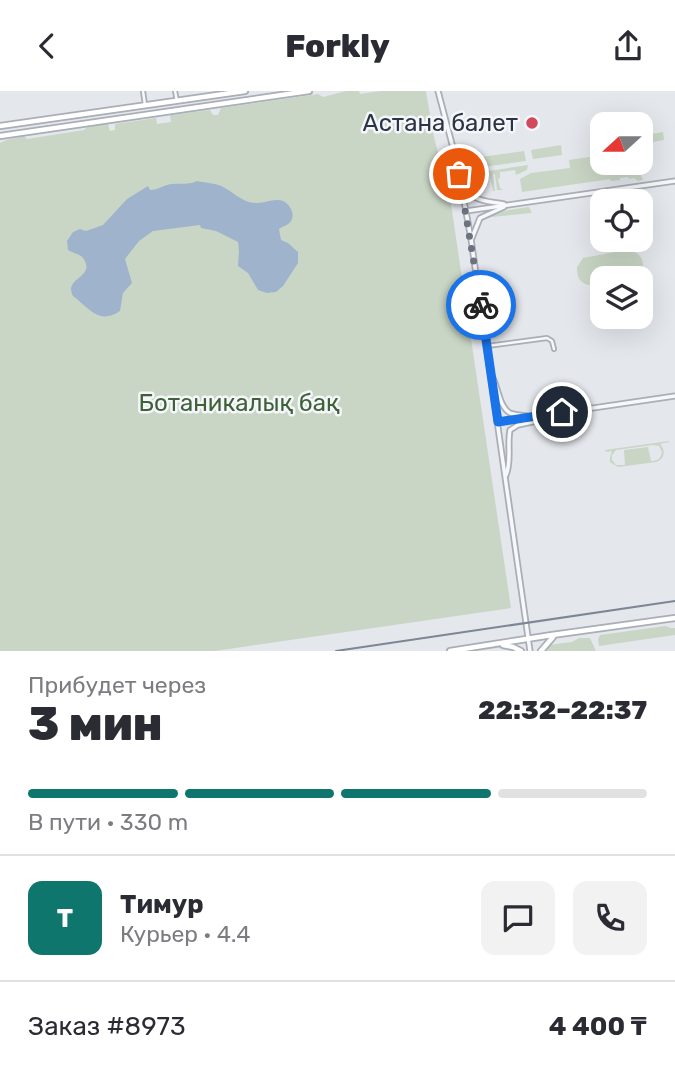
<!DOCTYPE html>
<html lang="ru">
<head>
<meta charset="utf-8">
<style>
  :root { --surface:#fff; --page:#f2f2f3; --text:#2b2b33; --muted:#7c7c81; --line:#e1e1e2; --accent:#0f766e }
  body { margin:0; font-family:Rubik,sans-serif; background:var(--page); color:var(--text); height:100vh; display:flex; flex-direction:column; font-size:26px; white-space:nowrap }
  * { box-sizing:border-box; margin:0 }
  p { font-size:23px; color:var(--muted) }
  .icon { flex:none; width:38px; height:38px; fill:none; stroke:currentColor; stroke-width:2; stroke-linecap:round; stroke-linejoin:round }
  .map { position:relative; height:560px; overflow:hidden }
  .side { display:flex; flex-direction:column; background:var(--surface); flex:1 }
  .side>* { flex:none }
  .needle { width:46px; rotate:249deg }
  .fabs { position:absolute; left:590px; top:21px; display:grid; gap:14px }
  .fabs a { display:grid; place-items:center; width:63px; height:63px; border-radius:14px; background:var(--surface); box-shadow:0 7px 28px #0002; font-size:35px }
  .pin { position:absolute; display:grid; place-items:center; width:60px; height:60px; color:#fff; margin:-30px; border:4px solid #fff; border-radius:50%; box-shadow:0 2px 7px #0007 }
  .courier { position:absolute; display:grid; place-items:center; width:70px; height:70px; margin:-35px; border:5px solid #1a73e8; border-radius:50%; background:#fff; color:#222; box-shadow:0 2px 9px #0007 }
  .headline em { font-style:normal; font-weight:800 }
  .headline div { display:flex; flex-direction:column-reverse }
  .headline { display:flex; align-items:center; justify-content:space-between; height:119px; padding:0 28px }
  h1 { font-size:46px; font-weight:800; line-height:52px }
  .bar { display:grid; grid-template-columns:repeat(4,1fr); gap:10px 7px; align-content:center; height:84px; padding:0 28px }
  .bar i { height:9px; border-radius:5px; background:var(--line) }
  .bar .current { background:var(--accent) }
  .bar p { grid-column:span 4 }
  .line { display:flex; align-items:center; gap:18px; padding:0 28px; border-top:2px solid var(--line) }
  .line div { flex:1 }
  .round { display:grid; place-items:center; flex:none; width:74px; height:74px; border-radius:14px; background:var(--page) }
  header { display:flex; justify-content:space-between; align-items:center; height:91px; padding:0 28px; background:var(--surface); font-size:32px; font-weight:800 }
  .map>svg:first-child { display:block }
</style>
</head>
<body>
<header><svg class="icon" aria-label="back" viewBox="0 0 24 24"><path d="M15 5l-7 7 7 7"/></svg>Forkly<svg class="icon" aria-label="share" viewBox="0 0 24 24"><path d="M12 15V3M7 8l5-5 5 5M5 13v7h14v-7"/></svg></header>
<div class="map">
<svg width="675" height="560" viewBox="0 0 675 560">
  <rect width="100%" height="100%" fill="#e4e7ec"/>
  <g fill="#c9d6c5" fill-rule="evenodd">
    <polygon points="346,0 359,0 360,3 381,0 426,0 433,42 451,113 511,517 215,560 0,560 0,52 6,49 24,45 27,48 84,39 87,36 105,33 108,33 110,40 115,39 115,33 156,27 157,33 171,31 170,24 210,19 213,24 218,24 221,17 318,3 323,6"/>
    <polygon points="663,41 664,49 641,53 641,45"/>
    <polygon points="561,54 562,64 533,68 531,59"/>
    <polygon points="524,60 526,70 476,77 474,67"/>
    <polygon points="602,64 602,72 635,72 636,84 641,84 643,89 638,90 634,87 629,88 628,86 620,87 620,89 611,90 610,88 522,101 520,88 531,82 570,77 569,69"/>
    <polygon points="528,74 527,79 516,84 515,79 500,81 500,87 498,88 500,97 503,99 497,99 495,83 493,83 495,100 493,100 489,80"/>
    <polygon points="529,116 532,122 481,127 509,119"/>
    <path d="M 626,159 C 643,160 649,176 636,187 L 602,187 L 602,194 C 588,196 576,193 577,176 L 583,167 Z"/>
    <path d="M 669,350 L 669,351 L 660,353 C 666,360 665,368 656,371 L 618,376 L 610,371 L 610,367 L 612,360 L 606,361 L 605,359 ZM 653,354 L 659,355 L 662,361 C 661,368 657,370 651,370 L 648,356 L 624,359 L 625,374 L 616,374 L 612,369 L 612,364 L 616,359 Z"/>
    <polygon points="665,535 671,537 675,537 675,544 599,555 598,548 600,544"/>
    <polygon points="579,547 590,547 596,560 544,560 548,554 572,551"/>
  </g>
  <path fill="#9fb4cc" d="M 197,90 C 206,92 217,92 225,97 C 233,101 239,108 249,111 C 263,114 266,109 277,109 C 286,108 295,119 292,128 C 290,134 283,135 279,138 L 281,149 L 288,152 L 298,161 L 298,172 L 283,195 L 276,201 L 267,202 L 258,199 L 248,182 L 238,175 L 239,160 L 238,151 L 216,140 L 201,137 L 200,134 L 153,140 L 139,150 L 125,168 L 132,192 L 123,202 L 120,220 C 99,234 90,218 73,205 C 63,186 97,187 83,167 C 80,163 72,162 68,159 L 67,150 L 73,141 L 80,138 L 86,140 L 103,134 L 127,108 L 148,95 L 150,99 C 157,99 160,96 167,94 C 177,91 187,95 197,90 Z"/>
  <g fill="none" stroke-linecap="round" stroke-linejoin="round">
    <g stroke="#a9aeb7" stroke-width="6">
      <g id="minor">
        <polyline points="143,0 145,14"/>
        <polyline points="175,0 177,10"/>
        <polyline points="487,255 547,247 552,250 554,258"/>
      </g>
    </g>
    <g stroke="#a9aeb7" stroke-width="7">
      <g id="tertiary">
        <polyline points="438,0 457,72 471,148 530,560"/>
        <path d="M 462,89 C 474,112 481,109 504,113"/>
        <polyline points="466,120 675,90"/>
        <polyline points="472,147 480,127 504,116"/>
        <path d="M 492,285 C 498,295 499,316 510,322 C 514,324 522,324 527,325"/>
        <polyline points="498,331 675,305"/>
        <path d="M 506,384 C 512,370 507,354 510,339 L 518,334 L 537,330 L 547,323"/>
      </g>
    </g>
    <g stroke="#a9aeb7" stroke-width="8">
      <g id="secondary">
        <polyline points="0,35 245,0"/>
        <polyline points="0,45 309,0"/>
        <polyline points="503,554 513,556 521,560"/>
        <polyline points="450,560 552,544 675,527"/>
        <polyline points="541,560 553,546"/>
      </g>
    </g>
    <use href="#minor" stroke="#f7f8fa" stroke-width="2.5"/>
    <use href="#tertiary" stroke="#f7f8fa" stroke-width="3.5"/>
    <use href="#secondary" stroke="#fff" stroke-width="4.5"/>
    <polyline stroke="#7d8696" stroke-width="2" points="336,560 675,510"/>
  </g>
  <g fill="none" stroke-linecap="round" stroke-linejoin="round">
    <polyline stroke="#6c737f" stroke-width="7" stroke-dasharray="0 12.6" points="459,83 481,214"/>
    <polyline stroke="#1a73e8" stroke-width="9" points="481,214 498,331 562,321"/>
  </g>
  <circle fill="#d1495b" stroke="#f4f6f9" stroke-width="2.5" cx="532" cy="32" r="7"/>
  <g text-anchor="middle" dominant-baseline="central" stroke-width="5" stroke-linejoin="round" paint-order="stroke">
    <g font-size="24" fill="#2b3445" stroke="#f4f6f9" text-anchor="end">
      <text x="518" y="32">Астана балет</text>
    </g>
    <g font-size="24" fill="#3f6138" stroke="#f4f6f9">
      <text x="239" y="312">Ботаникалық бақ</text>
    </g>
  </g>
</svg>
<div class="fabs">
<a><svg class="needle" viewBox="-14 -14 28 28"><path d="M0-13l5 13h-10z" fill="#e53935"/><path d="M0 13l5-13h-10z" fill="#7c7c81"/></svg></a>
<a><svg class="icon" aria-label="locate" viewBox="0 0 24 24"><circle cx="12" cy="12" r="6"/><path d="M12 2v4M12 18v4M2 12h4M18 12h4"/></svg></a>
<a><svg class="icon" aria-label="layers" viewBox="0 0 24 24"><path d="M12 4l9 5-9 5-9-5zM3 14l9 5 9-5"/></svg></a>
</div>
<div class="pin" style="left:459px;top:83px;background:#ea580c"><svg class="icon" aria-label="bag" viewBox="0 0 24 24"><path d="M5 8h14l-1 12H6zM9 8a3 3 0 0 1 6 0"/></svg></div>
<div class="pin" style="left:562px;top:321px;background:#1f2937"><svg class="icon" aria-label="home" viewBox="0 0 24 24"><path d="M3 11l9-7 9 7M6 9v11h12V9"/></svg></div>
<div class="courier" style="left:481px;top:214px"><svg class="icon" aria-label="bike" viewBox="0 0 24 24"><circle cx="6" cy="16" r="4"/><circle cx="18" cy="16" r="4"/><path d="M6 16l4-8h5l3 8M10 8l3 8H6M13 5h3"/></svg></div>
</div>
<section class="side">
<div class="headline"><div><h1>3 мин</h1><p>Прибудет через</p></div><em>22:32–22:37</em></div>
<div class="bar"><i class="current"></i><i class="current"></i><i class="current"></i><i></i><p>В пути · 330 m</p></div>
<div class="line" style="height:126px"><b class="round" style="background:var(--accent);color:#fff">Т</b><div><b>Тимур</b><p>Курьер · 4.4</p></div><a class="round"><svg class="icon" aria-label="chat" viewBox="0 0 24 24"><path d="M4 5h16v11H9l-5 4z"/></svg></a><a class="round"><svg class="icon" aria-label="phone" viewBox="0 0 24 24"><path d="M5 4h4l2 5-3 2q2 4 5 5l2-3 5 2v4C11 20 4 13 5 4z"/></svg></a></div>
<div class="line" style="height:91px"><div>Заказ #8973</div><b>4 400 ₸</b></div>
</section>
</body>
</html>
